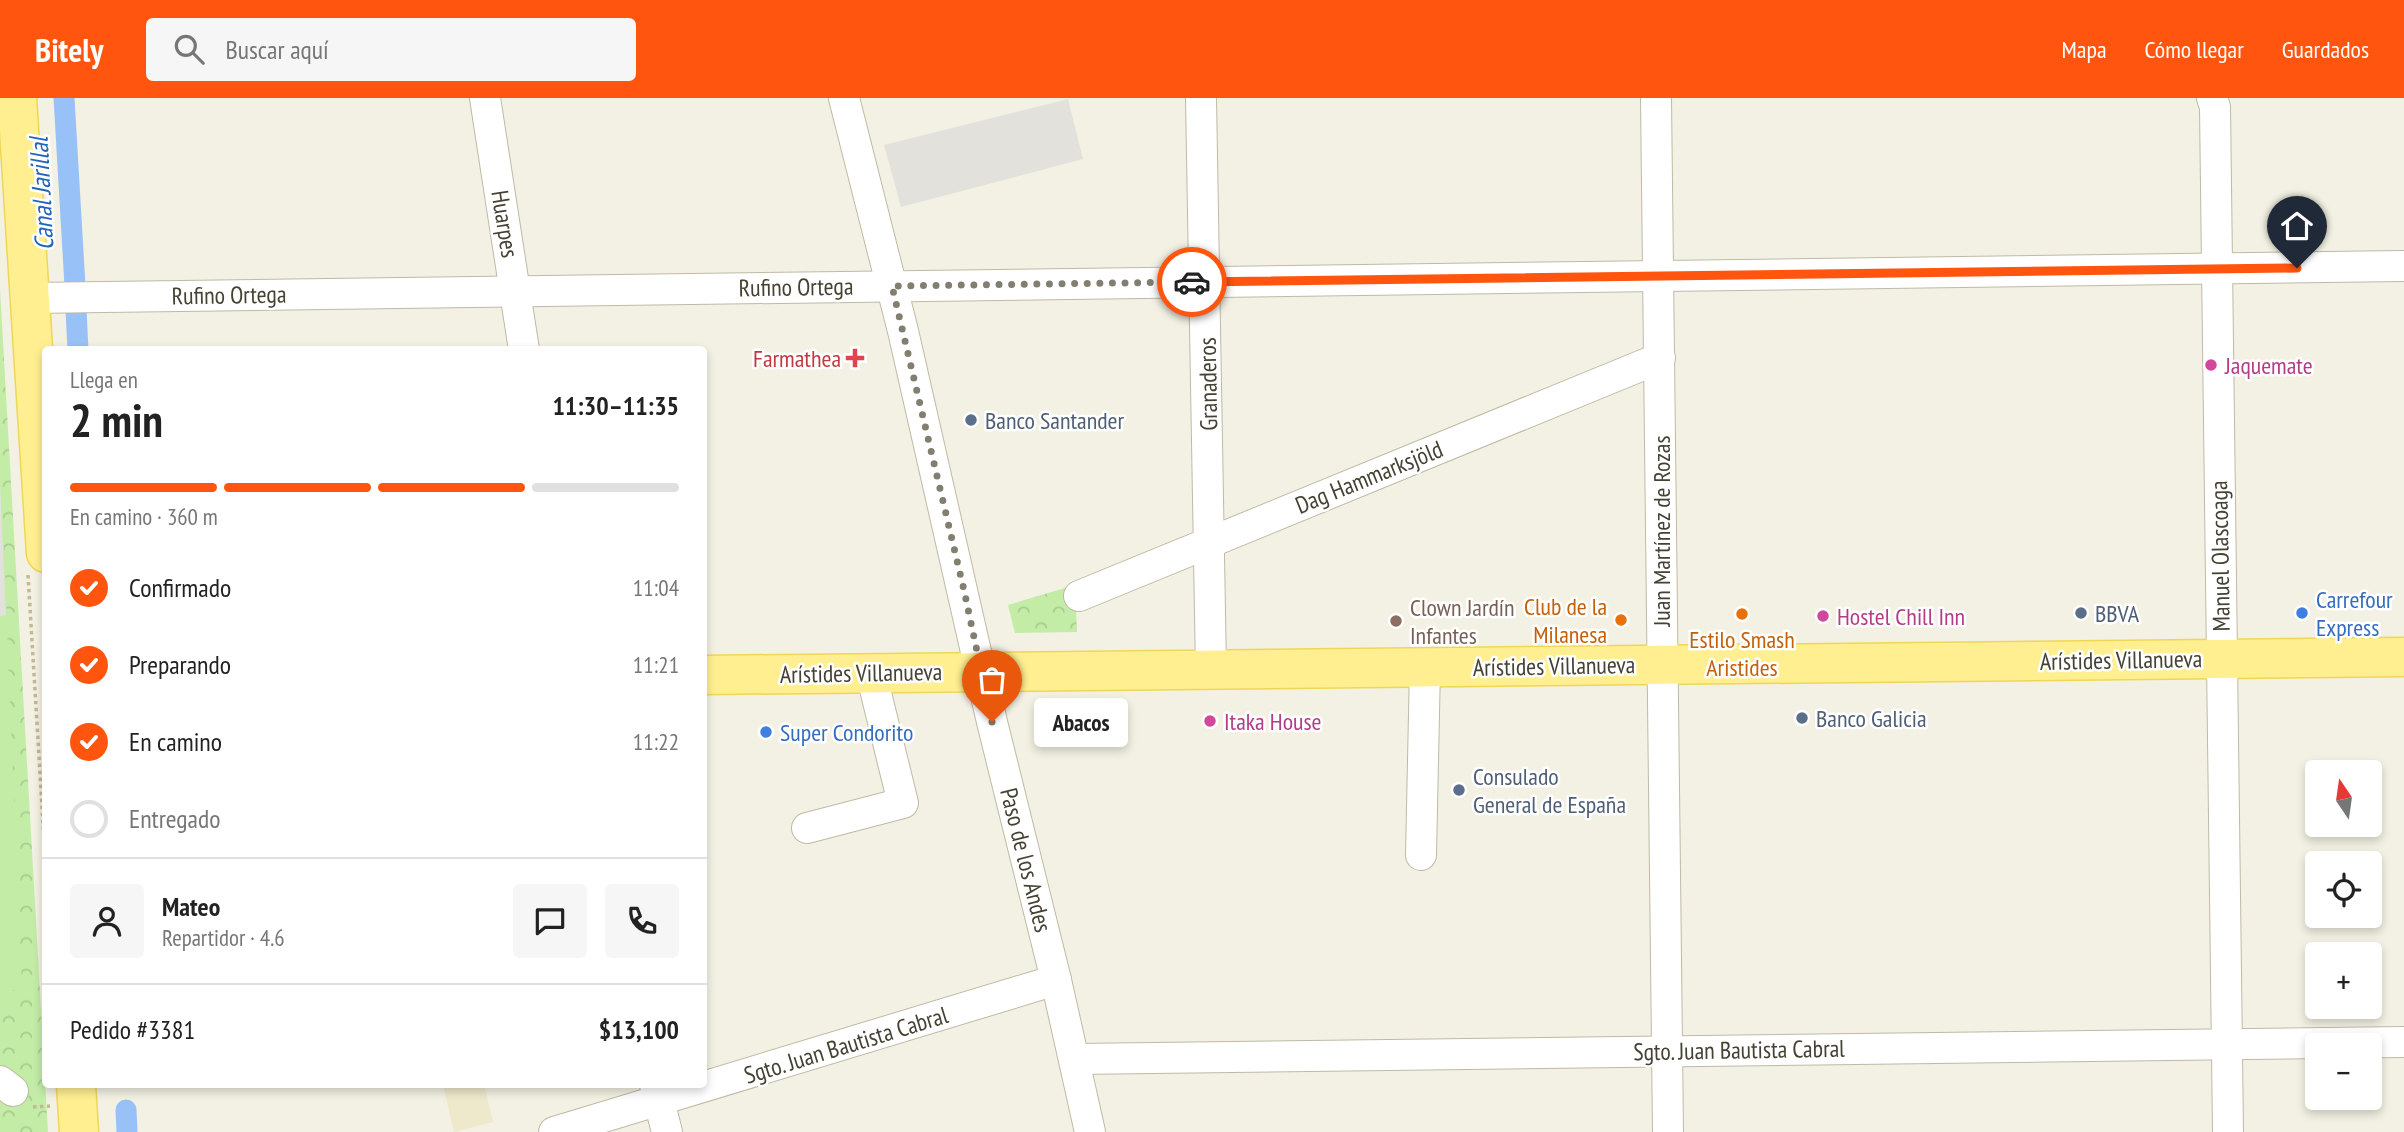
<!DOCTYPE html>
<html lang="es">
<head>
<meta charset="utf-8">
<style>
  :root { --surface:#fff; --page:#f6f6f6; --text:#222; --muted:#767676; --line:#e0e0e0; --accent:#ff550e }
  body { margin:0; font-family:"PT Sans Narrow",sans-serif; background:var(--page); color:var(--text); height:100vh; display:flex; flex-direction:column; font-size:26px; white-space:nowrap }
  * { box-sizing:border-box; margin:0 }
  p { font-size:23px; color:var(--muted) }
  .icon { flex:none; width:38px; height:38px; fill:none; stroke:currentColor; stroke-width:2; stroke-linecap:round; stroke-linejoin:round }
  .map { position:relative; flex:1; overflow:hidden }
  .details { position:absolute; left:42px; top:248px; width:665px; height:742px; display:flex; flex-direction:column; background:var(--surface); border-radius:7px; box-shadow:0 4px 10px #0003 }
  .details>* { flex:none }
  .needle { width:46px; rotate:347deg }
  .fabs { position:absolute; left:2305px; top:662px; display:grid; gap:14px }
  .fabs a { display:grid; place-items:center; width:77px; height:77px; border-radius:7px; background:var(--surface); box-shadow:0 4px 10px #0003; font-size:35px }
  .pin { position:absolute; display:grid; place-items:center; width:60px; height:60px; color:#fff; margin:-72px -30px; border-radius:50% 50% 50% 0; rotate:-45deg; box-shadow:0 0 7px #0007 }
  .pin .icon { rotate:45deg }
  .courier { position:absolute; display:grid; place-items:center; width:70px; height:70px; margin:-35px; border:5px solid #ff550e; border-radius:50%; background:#fff; color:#222; box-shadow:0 2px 9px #0007 }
  .bubble { position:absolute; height:49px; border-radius:7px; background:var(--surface); box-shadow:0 4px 10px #0003; font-size:23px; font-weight:600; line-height:49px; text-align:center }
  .head em { font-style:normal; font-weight:600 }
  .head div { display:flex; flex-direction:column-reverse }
  .head { display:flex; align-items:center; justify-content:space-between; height:119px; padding:0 28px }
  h1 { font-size:46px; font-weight:600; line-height:52px }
  .bar { display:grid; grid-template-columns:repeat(4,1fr); gap:10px 7px; align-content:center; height:84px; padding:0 28px }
  .bar i { height:9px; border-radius:5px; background:var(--line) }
  .bar .active { background:var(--accent) }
  .bar p { grid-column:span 4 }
  .line { display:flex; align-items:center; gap:18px; padding:0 28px; border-top:2px solid var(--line) }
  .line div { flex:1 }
  .round { display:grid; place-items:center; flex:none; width:74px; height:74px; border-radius:7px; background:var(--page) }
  ol { padding:0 28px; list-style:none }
  li { display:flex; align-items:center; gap:21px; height:77px }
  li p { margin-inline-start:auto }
  li .icon { padding:7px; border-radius:50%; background:var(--accent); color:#fff; stroke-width:4 }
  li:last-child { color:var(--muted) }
  li i { width:38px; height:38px; border:4px solid var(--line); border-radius:50% }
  header { display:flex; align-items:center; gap:42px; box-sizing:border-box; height:98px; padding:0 35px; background:var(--accent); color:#fff }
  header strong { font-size:33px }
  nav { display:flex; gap:38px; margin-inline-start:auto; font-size:24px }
  .search { width:490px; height:63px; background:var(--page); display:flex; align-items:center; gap:18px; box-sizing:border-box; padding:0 24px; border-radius:7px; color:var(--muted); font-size:26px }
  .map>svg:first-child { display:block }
</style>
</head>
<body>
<header>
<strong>Bitely</strong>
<div class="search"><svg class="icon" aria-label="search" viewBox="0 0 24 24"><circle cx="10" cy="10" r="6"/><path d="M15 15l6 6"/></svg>Buscar aquí</div>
<nav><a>Mapa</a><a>Cómo llegar</a><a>Guardados</a></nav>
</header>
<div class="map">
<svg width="2404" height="1034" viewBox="0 0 2404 1034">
  <defs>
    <pattern id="park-crowns" width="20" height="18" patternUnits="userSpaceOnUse" patternTransform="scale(1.75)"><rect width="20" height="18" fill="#c3eca7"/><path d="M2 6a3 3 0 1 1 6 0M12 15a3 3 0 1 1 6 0" fill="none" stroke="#a9cc90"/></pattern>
  </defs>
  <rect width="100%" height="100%" fill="#f3f1e3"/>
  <polygon fill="#eee9cb" points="443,987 484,987 493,1024 454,1034"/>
  <g fill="url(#park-crowns)">
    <polygon points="0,190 2,226 48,1034 0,1034"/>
    <polygon points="1075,487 1077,534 1015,535 1008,507"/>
  </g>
  <polygon fill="#c3eca7" points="0,359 22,892 0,893"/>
  <g fill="#e3e1dc">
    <polygon points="1068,1 1083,61 901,109 884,47"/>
    <polygon points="0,385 6,517 0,518"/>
  </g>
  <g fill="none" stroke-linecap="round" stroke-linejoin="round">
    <g stroke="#98c2f7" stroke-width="21">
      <polyline points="64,0 75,188"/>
      <polyline points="76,211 78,252"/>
      <polyline points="126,1012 127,1034"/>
    </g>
    <g stroke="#bfbaa5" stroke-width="32">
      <g id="minor">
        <polyline points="485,0 524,252"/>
        <polyline points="844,0 903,233 992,624 1056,882 1090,1034"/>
        <polyline points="1201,0 1211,572"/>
        <polyline points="1656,0 1668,1034"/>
        <polyline points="2212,0 2215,9 2228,1034"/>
        <polyline points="29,200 2404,168"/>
        <polyline points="1079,498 1660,260"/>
        <polyline points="807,730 903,705 871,575"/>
        <polyline points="1421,757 1425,569"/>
        <polyline points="1075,961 2404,944"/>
        <polyline points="0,983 13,993"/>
        <polyline points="655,987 667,1034"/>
        <polyline points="554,1034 1056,882"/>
      </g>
    </g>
    <g stroke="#efd755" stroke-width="41">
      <g id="major">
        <polyline points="17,0 46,455"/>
        <polyline points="704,577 2404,559"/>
        <polyline points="76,987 79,1034"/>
      </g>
    </g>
    <g stroke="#c3b994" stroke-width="3.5" stroke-dasharray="3.5 3.5" stroke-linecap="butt">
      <polyline points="28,477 46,774"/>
      <polyline points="33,1009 50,1008"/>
    </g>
    <use href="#minor" stroke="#fff" stroke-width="30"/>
    <use href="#major" stroke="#ffef90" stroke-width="38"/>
  </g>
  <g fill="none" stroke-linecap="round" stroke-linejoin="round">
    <polyline stroke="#827f71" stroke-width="7" stroke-dasharray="0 12.6" points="992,624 964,492 892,188 1192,184"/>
    <polyline stroke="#ff550e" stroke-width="9" points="1192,184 2297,170"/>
  </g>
  <path fill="#e0444e" stroke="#fff" stroke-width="2.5" d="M851.5 249.5h7v7h7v7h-7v7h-7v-7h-7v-7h7z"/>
  <g fill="#d1479c" stroke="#fff" stroke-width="2.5">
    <circle cx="2211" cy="267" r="7"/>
    <circle cx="1823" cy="518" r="7"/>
    <circle cx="1210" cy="623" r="7"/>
  </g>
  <g fill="#5c6f8a" stroke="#fff" stroke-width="2.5">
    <circle cx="971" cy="322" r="7"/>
    <circle cx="2081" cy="515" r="7"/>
    <circle cx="1802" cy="620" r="7"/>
    <circle cx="1459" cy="692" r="7"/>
  </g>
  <g fill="#3f7fe0" stroke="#fff" stroke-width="2.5">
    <circle cx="2302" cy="515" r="7"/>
    <circle cx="766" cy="634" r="7"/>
  </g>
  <g fill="#e8710a" stroke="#fff" stroke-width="2.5">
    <circle cx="1742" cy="516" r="7"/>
    <circle cx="1621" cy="522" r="7"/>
  </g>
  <circle fill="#8d6e63" stroke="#fff" stroke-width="2.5" cx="1396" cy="523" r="7"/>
  <g text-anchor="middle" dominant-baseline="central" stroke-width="5" stroke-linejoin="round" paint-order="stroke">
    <g font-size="24" fill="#454133" stroke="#fff">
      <text transform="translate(505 126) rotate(81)">Huarpes</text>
      <text transform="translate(796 189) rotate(-1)">Rufino Ortega</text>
      <text transform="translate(229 197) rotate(-1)">Rufino Ortega</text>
      <text transform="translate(1208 286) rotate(-91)">Granaderos</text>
      <text transform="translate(1369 379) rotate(-22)">Dag Hammarksjöld</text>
      <text transform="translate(1661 433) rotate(-90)">Juan Martínez de Rozas</text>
      <text transform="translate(2220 458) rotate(-91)">Manuel Olascoaga</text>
      <text transform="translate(2121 562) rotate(-1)">Arístides Villanueva</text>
      <text transform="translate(1554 568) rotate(-1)">Arístides Villanueva</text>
      <text transform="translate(861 575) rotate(-1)">Arístides Villanueva</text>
      <text transform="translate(1026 762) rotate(76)">Paso de los Andes</text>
      <text transform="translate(846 947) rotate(-17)">Sgto. Juan Bautista Cabral</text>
      <text transform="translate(1739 952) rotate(-1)">Sgto. Juan Bautista Cabral</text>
    </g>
    <g font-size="24" fill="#be3a42" stroke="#fff" text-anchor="end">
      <text x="841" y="260">Farmathea</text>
    </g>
    <g font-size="24" fill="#b23c85" stroke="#fff" text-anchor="start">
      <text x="2225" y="267">Jaquemate</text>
      <text x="1837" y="518">Hostel Chill Inn</text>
      <text x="1224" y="623">Itaka House</text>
    </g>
    <g font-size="24" fill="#4e5e75" stroke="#fff" text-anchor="start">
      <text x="985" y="322">Banco Santander</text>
      <text x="2095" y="515">BBVA</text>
      <text x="1816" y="620">Banco Galicia</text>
      <text x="1473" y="678">Consulado<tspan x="1473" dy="28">General de España</tspan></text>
    </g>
    <g font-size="24" fill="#366cbe" stroke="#fff" text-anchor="start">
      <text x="2316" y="501">Carrefour<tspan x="2316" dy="28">Express</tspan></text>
      <text x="780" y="634">Super Condorito</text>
    </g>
    <g font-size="24" fill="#c56008" stroke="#fff" text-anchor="end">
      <text x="1607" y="508">Club de la<tspan x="1607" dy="28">Milanesa</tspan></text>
      <text x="1742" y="541" text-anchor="middle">Estilo Smash<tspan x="1742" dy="28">Aristides</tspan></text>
    </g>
    <g font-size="24" fill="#785e54" stroke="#fff" text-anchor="start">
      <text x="1410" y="509">Clown Jardín<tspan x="1410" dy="28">Infantes</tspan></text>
    </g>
    <g font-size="26" font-style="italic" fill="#2264bb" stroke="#fff">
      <text transform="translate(41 96) rotate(-93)">Canal Jarillal</text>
    </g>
  </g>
</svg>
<div class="fabs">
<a><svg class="needle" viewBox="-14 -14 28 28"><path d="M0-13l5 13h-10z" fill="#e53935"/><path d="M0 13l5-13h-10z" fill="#767676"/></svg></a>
<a><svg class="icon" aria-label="locate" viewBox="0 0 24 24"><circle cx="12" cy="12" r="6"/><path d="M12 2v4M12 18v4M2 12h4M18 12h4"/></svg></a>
<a>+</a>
<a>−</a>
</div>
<div class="pin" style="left:992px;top:624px;background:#ea580c"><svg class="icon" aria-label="bag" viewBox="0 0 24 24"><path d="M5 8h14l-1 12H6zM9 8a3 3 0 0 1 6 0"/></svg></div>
<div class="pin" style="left:2297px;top:170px;background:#1f2937"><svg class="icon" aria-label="home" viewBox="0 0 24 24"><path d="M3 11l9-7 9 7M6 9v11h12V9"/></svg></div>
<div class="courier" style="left:1192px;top:184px"><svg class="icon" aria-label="car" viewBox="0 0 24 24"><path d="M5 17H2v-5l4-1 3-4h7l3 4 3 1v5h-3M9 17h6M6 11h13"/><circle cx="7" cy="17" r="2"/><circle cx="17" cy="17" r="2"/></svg></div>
<div class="bubble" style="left:1034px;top:600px;width:94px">Abacos</div>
<section class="details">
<div class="head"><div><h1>2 min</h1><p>Llega en</p></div><em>11:30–11:35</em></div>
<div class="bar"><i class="active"></i><i class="active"></i><i class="active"></i><i></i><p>En camino · 360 m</p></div>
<ol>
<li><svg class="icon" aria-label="check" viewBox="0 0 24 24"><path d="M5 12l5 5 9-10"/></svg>Confirmado<p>11:04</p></li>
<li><svg class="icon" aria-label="check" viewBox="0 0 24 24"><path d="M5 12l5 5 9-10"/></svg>Preparando<p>11:21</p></li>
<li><svg class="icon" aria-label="check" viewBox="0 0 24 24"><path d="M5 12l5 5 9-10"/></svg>En camino<p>11:22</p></li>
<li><i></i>Entregado</li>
</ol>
<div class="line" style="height:126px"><a class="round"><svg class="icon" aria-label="person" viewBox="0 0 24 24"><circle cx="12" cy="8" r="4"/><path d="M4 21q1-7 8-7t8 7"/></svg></a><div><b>Mateo</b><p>Repartidor · 4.6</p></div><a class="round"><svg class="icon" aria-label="chat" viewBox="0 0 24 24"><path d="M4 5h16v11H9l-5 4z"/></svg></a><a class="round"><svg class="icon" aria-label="phone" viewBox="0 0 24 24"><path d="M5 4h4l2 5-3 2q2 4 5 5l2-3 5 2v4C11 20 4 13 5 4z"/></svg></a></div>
<div class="line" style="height:91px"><div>Pedido #3381</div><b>$13,100</b></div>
</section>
</div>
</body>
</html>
